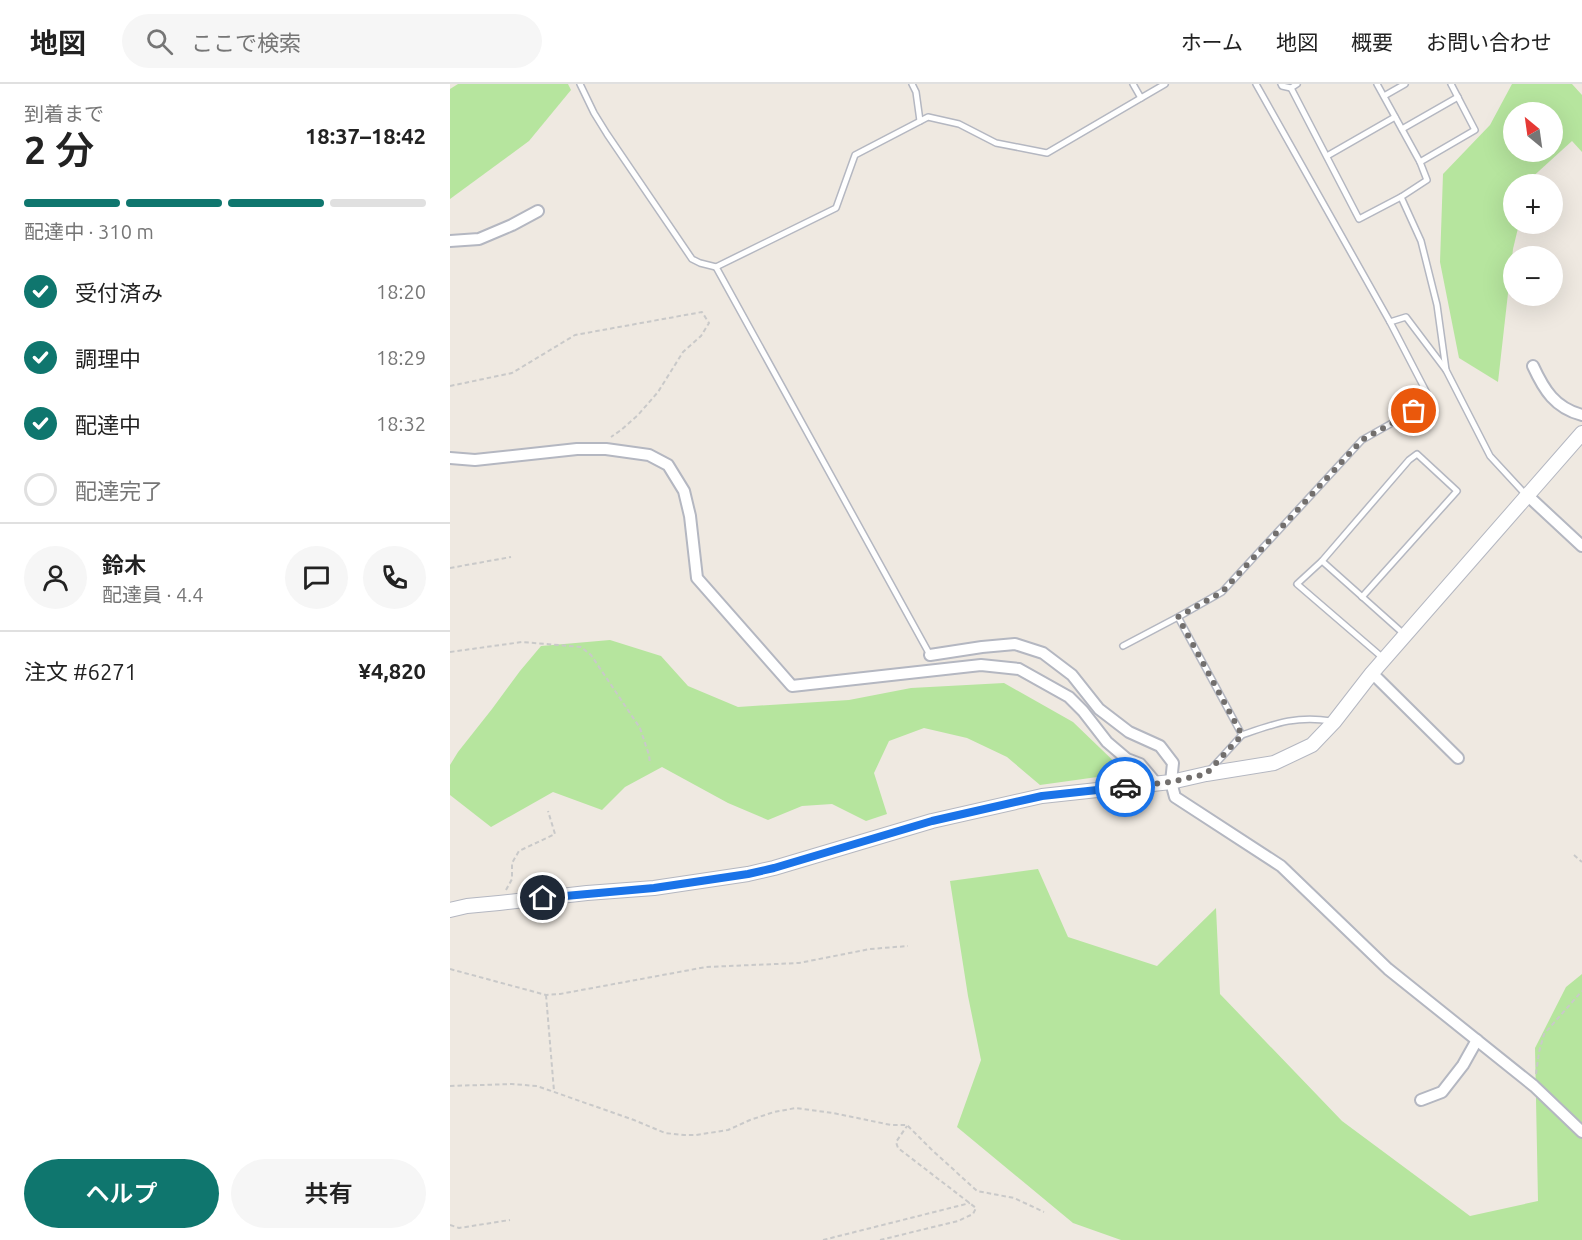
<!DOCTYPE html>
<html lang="ja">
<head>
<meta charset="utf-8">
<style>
  :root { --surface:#fff; --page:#f6f6f6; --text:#222; --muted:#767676; --line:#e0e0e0; --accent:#0f766e }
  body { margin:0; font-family:Ubuntu,"Noto Sans JP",sans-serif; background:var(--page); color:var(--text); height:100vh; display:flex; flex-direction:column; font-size:22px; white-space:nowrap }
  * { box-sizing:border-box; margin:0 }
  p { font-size:20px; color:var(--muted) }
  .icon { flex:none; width:33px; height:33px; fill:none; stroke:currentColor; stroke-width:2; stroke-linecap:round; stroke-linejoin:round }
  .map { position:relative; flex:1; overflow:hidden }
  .side { display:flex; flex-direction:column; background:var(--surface); width:450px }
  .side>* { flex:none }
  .needle { width:39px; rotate:331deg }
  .buttons { position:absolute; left:1053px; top:18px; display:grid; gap:12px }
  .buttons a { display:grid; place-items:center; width:60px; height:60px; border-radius:50%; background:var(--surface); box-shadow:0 6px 24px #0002; font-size:30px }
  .pin { position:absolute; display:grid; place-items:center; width:51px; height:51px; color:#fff; margin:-26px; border:3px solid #fff; border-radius:50%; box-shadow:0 2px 6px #0007 }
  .courier { position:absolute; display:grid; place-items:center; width:60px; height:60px; margin:-30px; border:4px solid #1a73e8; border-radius:50%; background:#fff; color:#222; box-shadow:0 2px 8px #0007 }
  .summary em { font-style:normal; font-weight:600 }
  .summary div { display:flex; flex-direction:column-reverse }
  .summary { display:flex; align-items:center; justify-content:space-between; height:102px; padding:0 24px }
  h1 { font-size:39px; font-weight:600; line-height:45px }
  .bar { display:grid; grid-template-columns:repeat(4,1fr); gap:9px 6px; align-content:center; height:72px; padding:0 24px }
  .bar i { height:8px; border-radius:4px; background:var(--line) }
  .bar .on { background:var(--accent) }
  .bar p { grid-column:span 4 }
  .line { display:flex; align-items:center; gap:15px; padding:0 24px; border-top:2px solid var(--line) }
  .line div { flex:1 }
  .round { display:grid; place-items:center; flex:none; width:63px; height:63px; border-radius:32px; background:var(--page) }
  ol { padding:0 24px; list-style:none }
  li { display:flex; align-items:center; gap:18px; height:66px }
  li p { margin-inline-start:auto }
  li .icon { padding:6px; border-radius:50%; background:var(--accent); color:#fff; stroke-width:4 }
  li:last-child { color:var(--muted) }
  li i { width:33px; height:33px; border:3px solid var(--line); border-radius:50% }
  .button { display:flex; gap:12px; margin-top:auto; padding:12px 24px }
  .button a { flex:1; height:69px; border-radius:36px; background:var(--accent); color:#fff; font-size:24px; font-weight:600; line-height:69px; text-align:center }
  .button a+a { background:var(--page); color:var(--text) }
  header { display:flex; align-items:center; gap:36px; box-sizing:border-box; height:84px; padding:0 30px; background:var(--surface); border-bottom:2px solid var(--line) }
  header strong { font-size:28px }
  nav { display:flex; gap:33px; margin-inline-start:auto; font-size:21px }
  .search { width:420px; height:54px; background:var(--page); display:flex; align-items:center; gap:15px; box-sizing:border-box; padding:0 21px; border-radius:33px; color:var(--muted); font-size:22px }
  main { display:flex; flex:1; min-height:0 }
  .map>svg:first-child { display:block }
</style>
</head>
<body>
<header>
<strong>地図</strong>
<div class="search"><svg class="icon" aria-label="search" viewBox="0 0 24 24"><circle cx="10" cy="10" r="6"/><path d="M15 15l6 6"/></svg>ここで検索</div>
<nav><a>ホーム</a><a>地図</a><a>概要</a><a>お問い合わせ</a></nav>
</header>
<main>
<section class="side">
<div class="summary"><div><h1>2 分</h1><p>到着まで</p></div><em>18:37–18:42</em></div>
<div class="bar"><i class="on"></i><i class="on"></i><i class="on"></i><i></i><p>配達中 · 310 m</p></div>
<ol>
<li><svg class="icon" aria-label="check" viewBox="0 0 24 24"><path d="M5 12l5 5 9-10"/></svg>受付済み<p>18:20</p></li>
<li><svg class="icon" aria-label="check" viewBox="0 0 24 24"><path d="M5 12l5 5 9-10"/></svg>調理中<p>18:29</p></li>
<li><svg class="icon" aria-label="check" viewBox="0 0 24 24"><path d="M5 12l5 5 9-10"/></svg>配達中<p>18:32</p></li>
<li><i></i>配達完了</li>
</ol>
<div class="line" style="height:108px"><a class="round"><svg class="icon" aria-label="person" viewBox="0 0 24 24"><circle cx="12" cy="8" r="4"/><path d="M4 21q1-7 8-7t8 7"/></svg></a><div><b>鈴木</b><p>配達員 · 4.4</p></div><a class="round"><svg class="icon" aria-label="chat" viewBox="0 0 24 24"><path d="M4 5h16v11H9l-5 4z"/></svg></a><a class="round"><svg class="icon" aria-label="phone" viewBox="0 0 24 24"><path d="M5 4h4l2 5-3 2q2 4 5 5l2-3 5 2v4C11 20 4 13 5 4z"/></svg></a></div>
<div class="line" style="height:78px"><div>注文 #6271</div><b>¥4,820</b></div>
<div class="button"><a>ヘルプ</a><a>共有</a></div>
</section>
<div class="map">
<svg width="1132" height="1156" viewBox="0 0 1132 1156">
  <rect width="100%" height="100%" fill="#efe9e1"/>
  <g fill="#b6e59e" fill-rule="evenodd">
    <polygon points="8,0 118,0 121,6 79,57 0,115 0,5"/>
    <path d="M 1062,0 L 1122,0 L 1132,11 L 1132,68 L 1122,57 L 1078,97 L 1077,100 L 1064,100 L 1064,140 L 1069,140 L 1063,165 L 1048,298 L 1009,274 L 990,178 L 993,90 L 1040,41 ZM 1102,28 L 1102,68 L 1064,68 L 1064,28 Z"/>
    <polygon points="160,556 211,572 238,602 288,623 399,616 461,604 554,599 623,638 676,689 590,701 557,673 517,654 474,644 439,657 424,689 437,730 416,737 382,720 352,722 318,736 278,719 212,683 175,703 152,726 103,708 41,743 0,711 0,681 8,668 42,625 70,587 91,562"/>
    <polygon points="588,785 618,853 707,882 766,824 770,910 892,1037 1020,1132 1088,1117 1085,964 1116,903 1132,890 1132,1156 671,1156 623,1139 507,1043 531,976 518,912 500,797"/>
  </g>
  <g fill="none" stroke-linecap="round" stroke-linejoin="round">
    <g stroke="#b4b7c1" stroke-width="8">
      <g id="service">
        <polyline points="130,0 144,29 157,50 242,175 250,179 266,183"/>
        <polyline points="462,0 466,8 470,37"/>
        <polyline points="683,0 691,14 715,0"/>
        <polyline points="831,0 832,2 841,4"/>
        <polyline points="847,0 841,4 909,135 951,113 971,157 987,221 996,286"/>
        <polyline points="927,0 970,78"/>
        <polyline points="934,12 955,0"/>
        <polyline points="952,45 1008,13"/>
        <polyline points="877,72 945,33"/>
        <polyline points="951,113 977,96 970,78 1025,46 1001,0"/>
        <polyline points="940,238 956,233 996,286 1040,372 1076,411"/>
        <polyline points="872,477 959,376 967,370 1007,407 912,513"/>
        <polyline points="728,533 792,651 760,686"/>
        <polyline points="673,562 728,533 772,508 912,356 981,317 940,238 806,0"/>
        <polyline points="480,571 266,183 386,124 405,71 478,33 509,40 546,59 597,69 691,14"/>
        <polyline points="933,574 847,500 872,477 955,551"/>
        <path d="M 792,651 C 824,640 847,631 881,637"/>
      </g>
    </g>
    <g stroke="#b4b7c1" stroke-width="14">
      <g id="minor">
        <polyline points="0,157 29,155 62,141 88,127"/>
        <path d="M 1083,282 C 1094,306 1105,324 1132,331"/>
        <polyline points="0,374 25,376 127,365 156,365 199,371 218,381 234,407 240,432 247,494 342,602 531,581 569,585 619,613 633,627 657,658 677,675 690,680 706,699"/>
        <polyline points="1077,411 1132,462"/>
        <polyline points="480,571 532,563 565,560 593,569 622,591 649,625 679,648 710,662 723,679 721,698 725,713 831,782 938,885 1084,1002 1132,1048"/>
        <polyline points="922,589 1008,674"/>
        <polyline points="971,1016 992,1008 1013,981 1027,956"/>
      </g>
    </g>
    <g stroke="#b4b7c1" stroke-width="16">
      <polyline id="tertiary" points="0,826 17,822 49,819 137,809 204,804 298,790 324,784 482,737 592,712 721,698 756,690 824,679 862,661 884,638 922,589 1132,349"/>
    </g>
    <g stroke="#c9c9c9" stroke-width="2" stroke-dasharray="4.5 3" stroke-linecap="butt">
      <polyline points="0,302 62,289 125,251 252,228 259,239 251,252 233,268 208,308 188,331 171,346 161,353"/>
      <polyline points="0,484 61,473"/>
      <polyline points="0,568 72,558 131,563 141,571 190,644 199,671 200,680"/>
      <polyline points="1124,771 1132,778"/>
      <polyline points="56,806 62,795 62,779 69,767 105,750 98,727"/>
      <polyline points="0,885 96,911 110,910 256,883 349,879 420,865 458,862"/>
      <polyline points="96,911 104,1007"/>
      <polyline points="1086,990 1089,968 1094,950 1132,907"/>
      <polyline points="0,1002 62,1000 87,1002 184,1036 215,1049 234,1051 246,1051 278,1046 300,1036 324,1028 346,1024 383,1029 441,1041 457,1041 481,1065 527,1107 564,1114 594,1128"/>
      <polyline points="0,1141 9,1144 60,1136"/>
      <polyline points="373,1156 520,1119"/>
      <polyline points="430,1156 508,1137 523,1130 526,1124 448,1064 446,1058 457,1042"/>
    </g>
    <use href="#service" stroke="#fff" stroke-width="5"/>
    <use href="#minor" stroke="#fff" stroke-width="10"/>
    <use href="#tertiary" stroke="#fff" stroke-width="14"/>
  </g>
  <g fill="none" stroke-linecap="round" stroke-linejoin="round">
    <polyline stroke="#726f6d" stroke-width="6" stroke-dasharray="0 10.8" points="675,703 721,698 756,690 792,651 728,533 772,508 912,356 964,327"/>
    <polyline stroke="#1a73e8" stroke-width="8" points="93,814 204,804 298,790 324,784 482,737 592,712 675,703"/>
  </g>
</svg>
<div class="buttons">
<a><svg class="needle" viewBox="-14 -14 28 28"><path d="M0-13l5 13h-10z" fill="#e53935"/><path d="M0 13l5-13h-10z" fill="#767676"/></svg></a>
<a>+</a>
<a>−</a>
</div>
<div class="pin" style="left:964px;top:327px;background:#ea580c"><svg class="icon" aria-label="bag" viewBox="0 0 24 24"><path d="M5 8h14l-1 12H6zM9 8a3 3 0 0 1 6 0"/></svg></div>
<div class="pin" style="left:93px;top:814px;background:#1f2937"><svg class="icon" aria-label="home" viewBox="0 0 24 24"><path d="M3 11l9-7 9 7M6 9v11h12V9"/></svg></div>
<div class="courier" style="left:675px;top:703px"><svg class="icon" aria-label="car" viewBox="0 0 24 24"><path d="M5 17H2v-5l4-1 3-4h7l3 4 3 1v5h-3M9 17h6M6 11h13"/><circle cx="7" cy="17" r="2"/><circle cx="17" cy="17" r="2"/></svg></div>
</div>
</main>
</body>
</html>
